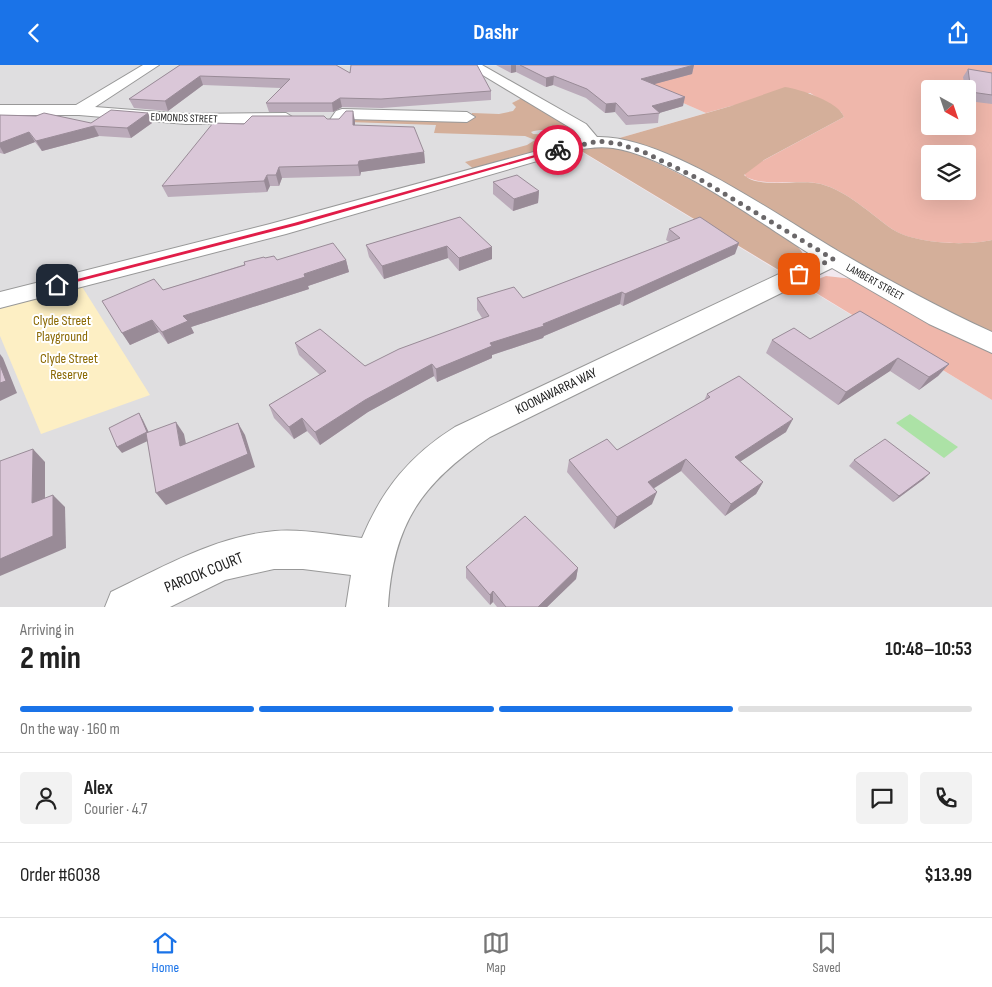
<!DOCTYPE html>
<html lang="en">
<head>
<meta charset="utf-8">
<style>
  :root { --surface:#fff; --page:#f2f2f2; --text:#222; --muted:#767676; --line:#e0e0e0; --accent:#1a73e8 }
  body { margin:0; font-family:"Sofia Sans Condensed",sans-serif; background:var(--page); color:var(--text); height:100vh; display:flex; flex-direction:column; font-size:19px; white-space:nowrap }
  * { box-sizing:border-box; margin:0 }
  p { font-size:16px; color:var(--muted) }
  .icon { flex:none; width:28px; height:28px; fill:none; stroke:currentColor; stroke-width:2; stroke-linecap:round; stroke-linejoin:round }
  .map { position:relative; height:542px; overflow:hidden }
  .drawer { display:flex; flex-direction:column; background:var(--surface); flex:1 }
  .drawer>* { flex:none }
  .needle { width:32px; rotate:140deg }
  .tools { position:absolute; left:921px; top:15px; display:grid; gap:10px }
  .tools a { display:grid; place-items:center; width:55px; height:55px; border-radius:5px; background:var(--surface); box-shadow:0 5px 20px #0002; font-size:25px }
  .pin { position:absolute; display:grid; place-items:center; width:42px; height:42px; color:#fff; margin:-21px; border-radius:10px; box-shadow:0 2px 8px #0006 }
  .courier { position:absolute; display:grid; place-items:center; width:50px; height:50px; margin:-25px; border:4px solid #e11d48; border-radius:50%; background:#fff; color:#222; box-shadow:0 1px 6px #0007 }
  .overview em { font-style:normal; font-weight:700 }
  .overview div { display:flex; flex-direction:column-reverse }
  .overview { display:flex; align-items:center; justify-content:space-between; height:85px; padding:0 20px }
  h1 { font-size:32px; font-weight:700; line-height:38px }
  .bar { display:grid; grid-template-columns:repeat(4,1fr); gap:8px 5px; align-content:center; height:60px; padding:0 20px }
  .bar i { height:6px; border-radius:4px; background:var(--line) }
  .bar .active { background:var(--accent) }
  .bar p { grid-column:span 4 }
  .line { display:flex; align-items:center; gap:12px; padding:0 20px; border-top:1px solid var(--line) }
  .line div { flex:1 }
  .round { display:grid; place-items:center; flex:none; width:52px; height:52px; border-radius:5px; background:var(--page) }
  header { display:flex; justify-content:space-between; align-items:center; height:65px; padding:0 20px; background:var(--accent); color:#fff; font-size:22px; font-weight:700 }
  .menu { display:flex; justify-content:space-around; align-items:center; height:70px; border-top:1px solid var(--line); background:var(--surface); font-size:14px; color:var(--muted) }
  .menu a { display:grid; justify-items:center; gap:2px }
  .menu .active { color:var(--accent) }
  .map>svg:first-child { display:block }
</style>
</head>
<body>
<header><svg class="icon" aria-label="back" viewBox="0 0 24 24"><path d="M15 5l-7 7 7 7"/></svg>Dashr<svg class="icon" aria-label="share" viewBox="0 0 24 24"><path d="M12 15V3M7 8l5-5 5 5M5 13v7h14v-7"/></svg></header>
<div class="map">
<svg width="992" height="542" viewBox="0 0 992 542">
  <rect width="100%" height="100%" fill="#f2e8ef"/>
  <polygon fill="#dfdee0" points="0,0 596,0 706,48 616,74 592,72 567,78 992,335 992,542 0,542"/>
  <g fill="#efb7ab" fill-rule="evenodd">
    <path d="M 596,0 L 992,0 L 992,175 C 966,181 914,179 892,164 C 869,148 849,127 821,119 C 796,113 770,123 746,112 L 744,107 L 753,101 L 844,52 L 841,47 L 810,28 L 731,41 L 706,48 ZM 930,24 L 968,24 L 968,61 L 930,61 ZM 930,89 L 968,89 L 968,126 L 930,126 Z"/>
    <polygon points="826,211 853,214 992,285 992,335 803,220"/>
  </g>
  <g fill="#d4af9a">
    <path d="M 785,22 C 800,24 839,37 844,52 L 764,95 L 744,110 C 760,125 799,113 821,119 C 849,127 869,148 892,164 C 915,179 966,181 992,175 L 992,271 L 625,76 L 616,74 L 731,41 Z"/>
    <path d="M 522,33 L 569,62 C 559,69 543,62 531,67 L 533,69 L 563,70 L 578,75 L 475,105 L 465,97 L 527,80 L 535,75 L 525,71 L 434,68 L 436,60 L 349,57 L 347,53 L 470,54 L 472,48 L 499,49 L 513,46 L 516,42 L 512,38 Z"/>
    <path d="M 597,80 C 607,82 618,82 627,85 C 656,95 797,166 804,191 L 802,194 L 782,207 L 578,84 Z"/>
  </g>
  <polygon fill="#fdefc4" points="81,220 150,330 41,369 0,271 0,243"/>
  <polygon fill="#ace2a6" points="910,349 958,382 944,393 896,358"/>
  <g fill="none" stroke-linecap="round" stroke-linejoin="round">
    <g stroke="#989898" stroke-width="2">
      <g id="minor">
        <polygon points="143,0 159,0 95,42 186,49 286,48 294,53 286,58 186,59 79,50 0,50 0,40 76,40"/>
        <path d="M 466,0 L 482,0 L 586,59 L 597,72 C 665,70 778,151 838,186 C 888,215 939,243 992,267 L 992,288 L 929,259 L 832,203 L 490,372 C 422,418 393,458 388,542 L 346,542 L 351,510 L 303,504 L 274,504 L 225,515 L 170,542 L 105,542 L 111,527 C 163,502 216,471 275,466 C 304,464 333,470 362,473 C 382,425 410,390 455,362 L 815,192 C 762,160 673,92 613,83 C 600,81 587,83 575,85 L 286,169 L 0,243 L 0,227 L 270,159 L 581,74 L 574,65 Z"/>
        <polygon points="342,44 467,47 475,52 467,57 347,54 341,62 329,62 327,59 336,46"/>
      </g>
    </g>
    <use href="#minor" fill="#fff" fill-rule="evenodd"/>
  </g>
  <g fill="#bbabba">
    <polygon points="180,0 350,8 491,26 491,35 382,43 342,42 333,47 269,47 266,38 281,23 203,20 168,46 134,43 129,34"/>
    <polygon points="496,0 694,0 692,9 654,19 683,41 659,48 658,58 626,60 615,47 605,48 586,33 553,20 546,22 516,7 511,8"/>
    <polygon points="968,4 992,8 992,39 968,36 968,24 965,24 963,12"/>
    <polygon points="148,48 152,58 131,73 99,71 42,86 35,77 4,89 0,88 0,50 36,51 91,58"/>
    <polygon points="327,54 355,56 355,60 424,87 425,98 361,107 360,111 282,113 279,121 270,121 267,127 168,132 162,121 244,59"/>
    <polygon points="493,117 539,126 538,138 513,146 493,129"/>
    <polygon points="460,152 492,194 459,206 448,193 384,214 369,192 366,180"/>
    <polygon points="669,164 735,189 623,241 620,239 544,271 543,273 492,290 492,293 437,317 434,311 368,347 320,380 307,366 294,374 274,353 269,340 320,310 299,290 295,278 365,301 482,253 477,245 477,233 523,233 669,177 666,175"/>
    <polygon points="265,193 277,195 346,195 349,207 308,221 309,224 191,262 194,268 168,279 159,267 130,280 102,236 163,225"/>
    <polygon points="810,274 949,299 938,311 919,325 890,306 838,340 766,288 772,275"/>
    <polygon points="707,329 786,367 740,396 763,417 756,429 725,451 681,406 653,424 652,439 614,464 567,407 569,395 617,385 704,336"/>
    <polygon points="854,395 924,414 893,437 849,401"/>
    <polygon points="466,502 578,503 576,514 547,542 497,542 493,537 490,540 466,513"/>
  </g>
  <g fill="#998b97">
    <polygon points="511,0 516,0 516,7 511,8"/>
    <polygon points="694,0 692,9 640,23 641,14"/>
    <polygon points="200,11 203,20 168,46 165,36"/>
    <polygon points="554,11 553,20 546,22 546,13"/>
    <polygon points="685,32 683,41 656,49 652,41"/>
    <polygon points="340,33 342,42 333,47 332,38"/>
    <polygon points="616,38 615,47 605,48 606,39"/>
    <polygon points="353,46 355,56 355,70 353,60"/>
    <polygon points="148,48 152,58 131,73 127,63"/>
    <polygon points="94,61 99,71 42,86 36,76"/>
    <polygon points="29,67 35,77 4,89 0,82 0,78"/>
    <polygon points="424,87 425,98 361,107 360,111 358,100 359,96"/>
    <polygon points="279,102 282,113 279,121 276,110"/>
    <polygon points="267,110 270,121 267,127 264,116"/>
    <polygon points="539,126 538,138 513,146 514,134"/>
    <polygon points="739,178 735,189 623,241 625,229"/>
    <polygon points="447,181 448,193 384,214 382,201"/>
    <polygon points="492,182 492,194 459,206 459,193"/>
    <polygon points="346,195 349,207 308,221 309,224 191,262 194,268 168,279 162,267 183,251 304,209"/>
    <polygon points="622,227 620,239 544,271 543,273 492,290 492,293 437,317 436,304 490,278 543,259"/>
    <polygon points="152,255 159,267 130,280 122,268"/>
    <polygon points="0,289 3,293 17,328 0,336"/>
    <polygon points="898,293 890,306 838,340 846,327"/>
    <polygon points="432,299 434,311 368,347 320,380 315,367 365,335"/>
    <polygon points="949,299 938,311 919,325 929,312"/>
    <polygon points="139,348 143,355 152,374 122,388 117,382"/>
    <polygon points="302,353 307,366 294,374 289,362"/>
    <polygon points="793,354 786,367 729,404 735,392"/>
    <polygon points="176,357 184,369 189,393 180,381"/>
    <polygon points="238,358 245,370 255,402 166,440 156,428"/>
    <polygon points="33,384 45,397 45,450 32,438"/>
    <polygon points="686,394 681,406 643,430 648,417"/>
    <polygon points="930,408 924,414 893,437 899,431"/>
    <polygon points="763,417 756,429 725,451 731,439"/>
    <polygon points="657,427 652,439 614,464 617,452"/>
    <polygon points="53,430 65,442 66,483 0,511 0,494"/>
    <polygon points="578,503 576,514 547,542 538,542"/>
    <polygon points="493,526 493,537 490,540 490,530"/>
  </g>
  <g fill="#dac7d8" stroke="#998b97">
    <polygon points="180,0 336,0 350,8 351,0 477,0 491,26 381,34 340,33 332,38 266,38 290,14 200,11 165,36 129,34"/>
    <polygon points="520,0 694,0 641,14 685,32 652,41 660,48 628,51 616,38 606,39 587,24 554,11 546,13"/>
    <polygon points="968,4 992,8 992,30 971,27"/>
    <polygon points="111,45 148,48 127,63 94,61 36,76 29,67 0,78 0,50 36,51 44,48 91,58"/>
    <polygon points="346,46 353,46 353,60 414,62 424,87 359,96 358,100 279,102 276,110 267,110 264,116 162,121 213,58 244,59 252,51 324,51 327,54 339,54"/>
    <polygon points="517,110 539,126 514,134 493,117"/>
    <polygon points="460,152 492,182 459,193 447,181 382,201 366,180"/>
    <polygon points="700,152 739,178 625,229 622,227 543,259 544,261 490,278 492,281 436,304 432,299 365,335 315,367 302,353 289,362 269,340 326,306 295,278 320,264 365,301 399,284 489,251 477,233 514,222 523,233 680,173 669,164"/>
    <polygon points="333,178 346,195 304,209 305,212 183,251 188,256 162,267 152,255 122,268 102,236 154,214 163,225 245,200 244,197 264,192 265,193 274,191 277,195"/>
    <polygon points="860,246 949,299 929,312 898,293 846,327 772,275 794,263 810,274"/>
    <polygon points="0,300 6,316 0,318"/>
    <polygon points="739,311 793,354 735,392 763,417 731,439 686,394 648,417 657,427 617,452 569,395 607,374 617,385 710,332 707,329"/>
    <polygon points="139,348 147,367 117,382 109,363"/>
    <polygon points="176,357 180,381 238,358 248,389 156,428 146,368"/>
    <polygon points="885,374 930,408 899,431 854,395"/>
    <polygon points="33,384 32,438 53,430 53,471 0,494 0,396"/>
    <polygon points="525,451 578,503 538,542 506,542 493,526 490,530 466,502"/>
  </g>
  <polygon fill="#e11d48" points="556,84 560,85 298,160 57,222 54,220 294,158"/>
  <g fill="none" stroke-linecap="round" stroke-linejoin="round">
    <polyline stroke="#6a6769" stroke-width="5" stroke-dasharray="0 9" points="558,85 599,76 620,79 646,88 703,116 833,194 799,209"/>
  </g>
  <g text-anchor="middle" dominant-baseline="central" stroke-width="4" stroke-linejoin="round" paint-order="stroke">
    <g font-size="11" fill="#212121" stroke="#fff">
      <text transform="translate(184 53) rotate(2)">EDMONDS STREET</text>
      <text transform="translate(875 217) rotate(29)">LAMBERT STREET</text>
    </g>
    <g font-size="14" fill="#8b6904" stroke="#fff">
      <text x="62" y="255">Clyde Street<tspan x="62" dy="16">Playground</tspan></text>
      <text x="69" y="293">Clyde Street<tspan x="69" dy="16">Reserve</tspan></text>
    </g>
    <g font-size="14" fill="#212121" stroke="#fff">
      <text transform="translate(556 326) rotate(-26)">KOONAWARRA WAY</text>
    </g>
    <g font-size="16" fill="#212121" stroke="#fff">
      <text transform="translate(204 508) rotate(-22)">PAROOK COURT</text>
    </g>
  </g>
</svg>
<div class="tools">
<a><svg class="needle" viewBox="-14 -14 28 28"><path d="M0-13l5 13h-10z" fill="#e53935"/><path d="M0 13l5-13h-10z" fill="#767676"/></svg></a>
<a><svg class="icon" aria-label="layers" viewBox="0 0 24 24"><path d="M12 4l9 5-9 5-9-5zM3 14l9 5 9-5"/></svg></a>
</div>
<div class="pin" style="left:799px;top:209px;background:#ea580c"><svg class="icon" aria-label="bag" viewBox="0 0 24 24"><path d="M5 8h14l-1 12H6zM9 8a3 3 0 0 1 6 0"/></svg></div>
<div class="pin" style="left:57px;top:220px;background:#1f2937"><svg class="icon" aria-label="home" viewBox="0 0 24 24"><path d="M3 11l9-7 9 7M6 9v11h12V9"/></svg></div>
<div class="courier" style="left:558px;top:85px"><svg class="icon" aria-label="bike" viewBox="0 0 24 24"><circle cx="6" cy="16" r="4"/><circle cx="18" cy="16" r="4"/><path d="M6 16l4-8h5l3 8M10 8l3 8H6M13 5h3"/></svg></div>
</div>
<section class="drawer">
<div class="overview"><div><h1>2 min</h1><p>Arriving in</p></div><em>10:48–10:53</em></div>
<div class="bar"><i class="active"></i><i class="active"></i><i class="active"></i><i></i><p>On the way · 160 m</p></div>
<div class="line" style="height:90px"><a class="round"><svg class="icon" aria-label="person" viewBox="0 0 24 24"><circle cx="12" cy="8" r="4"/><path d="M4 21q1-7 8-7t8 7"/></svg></a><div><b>Alex</b><p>Courier · 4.7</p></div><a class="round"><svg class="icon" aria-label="chat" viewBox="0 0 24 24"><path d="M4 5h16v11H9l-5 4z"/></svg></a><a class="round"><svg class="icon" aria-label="phone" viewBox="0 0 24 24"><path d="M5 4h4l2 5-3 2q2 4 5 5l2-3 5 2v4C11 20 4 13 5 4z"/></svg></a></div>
<div class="line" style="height:65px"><div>Order #6038</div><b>$13.99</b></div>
</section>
<nav class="menu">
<a class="active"><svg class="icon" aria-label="home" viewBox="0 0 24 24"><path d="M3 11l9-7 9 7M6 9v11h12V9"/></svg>Home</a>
<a><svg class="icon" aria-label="map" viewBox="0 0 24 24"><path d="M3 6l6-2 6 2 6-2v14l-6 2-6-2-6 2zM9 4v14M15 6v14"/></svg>Map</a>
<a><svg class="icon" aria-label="saved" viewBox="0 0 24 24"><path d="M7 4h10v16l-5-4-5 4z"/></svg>Saved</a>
</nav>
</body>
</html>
